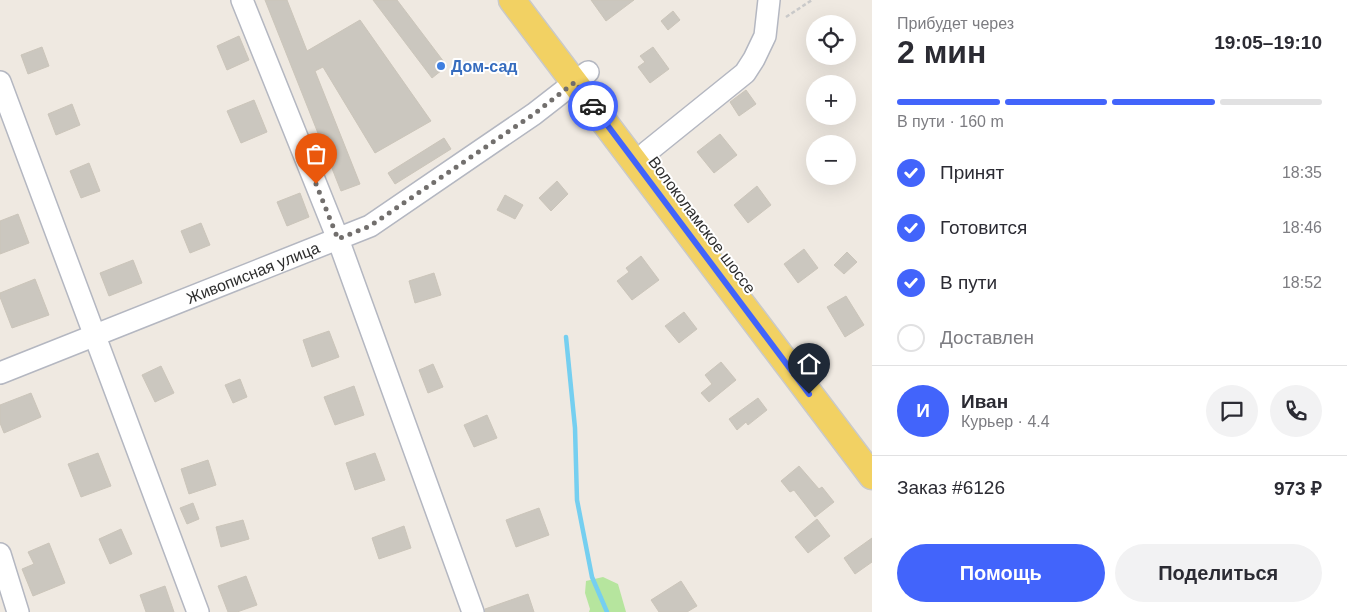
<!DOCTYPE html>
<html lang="ru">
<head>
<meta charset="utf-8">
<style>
  :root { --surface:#fff; --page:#f2f2f3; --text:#2b2b33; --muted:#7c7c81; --line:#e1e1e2; --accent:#4264fb }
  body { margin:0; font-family:Helvetica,sans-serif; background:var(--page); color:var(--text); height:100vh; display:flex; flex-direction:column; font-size:19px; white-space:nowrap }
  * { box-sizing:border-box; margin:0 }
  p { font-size:16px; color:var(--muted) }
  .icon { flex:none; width:28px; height:28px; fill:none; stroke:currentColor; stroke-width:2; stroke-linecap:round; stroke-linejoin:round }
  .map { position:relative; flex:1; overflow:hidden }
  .panel { display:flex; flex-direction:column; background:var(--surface); width:475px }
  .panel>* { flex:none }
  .buttons { position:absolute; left:806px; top:15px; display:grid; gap:10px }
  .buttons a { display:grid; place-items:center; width:50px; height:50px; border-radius:50%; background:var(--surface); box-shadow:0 5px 20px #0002; font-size:25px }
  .pin { position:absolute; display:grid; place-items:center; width:42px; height:42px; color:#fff; margin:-51px -21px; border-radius:50% 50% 50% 0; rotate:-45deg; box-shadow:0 0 5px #0007 }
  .pin .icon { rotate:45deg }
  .courier { position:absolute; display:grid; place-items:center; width:50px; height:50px; margin:-25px; border:4px solid #4264fb; border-radius:50%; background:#fff; color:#222; box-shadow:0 1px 6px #0007 }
  .summary em { font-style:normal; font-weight:800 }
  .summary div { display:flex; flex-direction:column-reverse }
  .summary { display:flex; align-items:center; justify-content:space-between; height:85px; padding:0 25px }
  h1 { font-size:32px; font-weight:800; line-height:38px }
  .bar { display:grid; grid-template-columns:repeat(4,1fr); gap:8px 5px; align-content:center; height:60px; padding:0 25px }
  .bar i { height:6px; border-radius:4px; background:var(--line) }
  .bar .on { background:var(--accent) }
  .bar p { grid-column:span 4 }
  .line { display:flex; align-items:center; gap:12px; padding:0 25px; border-top:1px solid var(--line) }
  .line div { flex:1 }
  .round { display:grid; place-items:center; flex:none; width:52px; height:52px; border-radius:26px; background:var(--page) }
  ol { padding:0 25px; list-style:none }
  li { display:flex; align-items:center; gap:15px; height:55px }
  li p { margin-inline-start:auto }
  li .icon { padding:5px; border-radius:50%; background:var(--accent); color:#fff; stroke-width:4 }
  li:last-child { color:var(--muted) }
  li i { width:28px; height:28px; border:2px solid var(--line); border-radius:50% }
  .primary-button { display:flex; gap:10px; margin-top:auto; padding:10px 25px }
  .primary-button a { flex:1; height:58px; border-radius:30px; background:var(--accent); color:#fff; font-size:20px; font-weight:800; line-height:58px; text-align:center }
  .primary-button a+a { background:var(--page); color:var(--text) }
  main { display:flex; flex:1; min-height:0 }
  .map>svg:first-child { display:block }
</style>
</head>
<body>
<main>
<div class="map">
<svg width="872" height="612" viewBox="0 0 872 612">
  <rect width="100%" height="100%" fill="#efe9e1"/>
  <polygon fill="#b6e59e" points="603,577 618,584 626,612 589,612 590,609 585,593 586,581"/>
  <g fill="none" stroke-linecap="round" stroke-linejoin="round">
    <polyline stroke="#75cff0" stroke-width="4.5" points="566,337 575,428 577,500 592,577 607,612"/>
  </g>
  <g fill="#cbc7bf" stroke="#cbc5ba">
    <polygon points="265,0 287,0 307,51 360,20 431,121 375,153 323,67 315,71 360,184 341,191"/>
    <polygon points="373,0 397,0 447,66 432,78"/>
    <polygon points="591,0 634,0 606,21"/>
    <polygon points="673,11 680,20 668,30 661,21"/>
    <polygon points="239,36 249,60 227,70 217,46"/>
    <polygon points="42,47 49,66 28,74 21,55"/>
    <polygon points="653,47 669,69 650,83 638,67 645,62 640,56"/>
    <polygon points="746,90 756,104 739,116 730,102"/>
    <polygon points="254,100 267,132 241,143 227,111"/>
    <polygon points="72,104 80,125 56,135 48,114"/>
    <polygon points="720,134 737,155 714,173 697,152"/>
    <polygon points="444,138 451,149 395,184 388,173"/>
    <polygon points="89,163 100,191 81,198 70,171"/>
    <polygon points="557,181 568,194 551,211 539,198"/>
    <polygon points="757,186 771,205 748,223 734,205"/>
    <polygon points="300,193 309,217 287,226 277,202"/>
    <polygon points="505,195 523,205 515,219 497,210"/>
    <polygon points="18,214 29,243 0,254 0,221"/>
    <polygon points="201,223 210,245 190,253 181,231"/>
    <polygon points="804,249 818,268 798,283 784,264"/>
    <polygon points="847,252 857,262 844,274 834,265"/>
    <polygon points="641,256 659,280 632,300 617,281 629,272 626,268"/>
    <polygon points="133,260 142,283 109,296 100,273"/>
    <polygon points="434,273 441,295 415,303 409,281"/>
    <polygon points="35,279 49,315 12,328 0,297 0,293"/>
    <polygon points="846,296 864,325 845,337 827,307"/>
    <polygon points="684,312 697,329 679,343 665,326"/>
    <polygon points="329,331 339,357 312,367 303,340"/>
    <polygon points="721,362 736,380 709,402 701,393 712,384 705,375"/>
    <polygon points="433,364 443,387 428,393 419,370"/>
    <polygon points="161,366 174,393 155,402 142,375"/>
    <polygon points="240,379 247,397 233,403 225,385"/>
    <polygon points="354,386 364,415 335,425 324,397"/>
    <polygon points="31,393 41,417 4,433 0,423 0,405"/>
    <polygon points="758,398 767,410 748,425 746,422 737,430 729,419"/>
    <polygon points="487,415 497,438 474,447 464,425"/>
    <polygon points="98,453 111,486 81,497 68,464"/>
    <polygon points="375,453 385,480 355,490 346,463"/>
    <polygon points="208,460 216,485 189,494 181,469"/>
    <polygon points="799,466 819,489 822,487 834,502 815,517 794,490 790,492 781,481"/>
    <polygon points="193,503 199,519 187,524 180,508"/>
    <polygon points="539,508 549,535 516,547 506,520"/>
    <polygon points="817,519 830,536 808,553 795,537"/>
    <polygon points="243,520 249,539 221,547 216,527"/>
    <polygon points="404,526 411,548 379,559 372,538"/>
    <polygon points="121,529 132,554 110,564 99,539"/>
    <polygon points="872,538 872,562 855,574 844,558"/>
    <polygon points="49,543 65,583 33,596 22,569 34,564 28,552"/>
    <polygon points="246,576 257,605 237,612 228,612 218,586"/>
    <polygon points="681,581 697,606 687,612 659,612 651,600"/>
    <polygon points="165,586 174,612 146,612 140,595"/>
    <polygon points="528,594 534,612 485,612 485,609"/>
  </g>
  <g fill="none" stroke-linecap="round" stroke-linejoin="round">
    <g stroke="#b4b7c1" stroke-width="24">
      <g id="minor">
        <polyline points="242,0 338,239 473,612"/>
        <polyline points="0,82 198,612"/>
        <polyline points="647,152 745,73 754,59 765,36 769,0"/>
        <path id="s1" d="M 0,373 L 370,226 L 534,114 L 588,72"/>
        <polyline points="0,554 18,612"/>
      </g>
    </g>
    <g stroke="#c9c9c9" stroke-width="29">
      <polyline id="major" points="512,0 872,476"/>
    </g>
    <polyline stroke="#c9c9c9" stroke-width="2.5" stroke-dasharray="4 2.5" stroke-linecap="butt" points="786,17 812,0"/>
    <use href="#minor" stroke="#fff" stroke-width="21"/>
    <use href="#major" stroke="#f2d163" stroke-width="26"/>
  </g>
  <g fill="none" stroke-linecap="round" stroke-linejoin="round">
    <polyline stroke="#726f6d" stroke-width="5" stroke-dasharray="0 9" points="316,184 338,239 370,226 534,114 575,82 593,106"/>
    <polyline stroke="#4264fb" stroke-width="6" points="593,106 809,394"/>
  </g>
  <circle fill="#3f7fe0" stroke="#fff" stroke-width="2" cx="441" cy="66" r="5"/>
  <g text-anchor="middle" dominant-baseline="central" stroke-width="4" stroke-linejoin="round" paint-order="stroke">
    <g font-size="16" font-weight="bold" fill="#366cbe" stroke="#fff" text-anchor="start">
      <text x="451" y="66">Дом-сад</text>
    </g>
    <g font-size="16" fill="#2e2e2e" stroke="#fff">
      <text transform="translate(702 225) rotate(53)">Волоколамское шоссе</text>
      <text stroke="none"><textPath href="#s1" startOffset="272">Живописная улица</textPath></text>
    </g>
  </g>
</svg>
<div class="buttons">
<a><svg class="icon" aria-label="locate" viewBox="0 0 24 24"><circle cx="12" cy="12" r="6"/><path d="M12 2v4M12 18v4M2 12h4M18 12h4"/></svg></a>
<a>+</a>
<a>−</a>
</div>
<div class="pin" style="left:316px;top:184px;background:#ea580c"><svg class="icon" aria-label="bag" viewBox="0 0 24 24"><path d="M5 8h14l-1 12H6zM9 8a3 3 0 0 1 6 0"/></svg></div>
<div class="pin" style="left:809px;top:394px;background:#1f2937"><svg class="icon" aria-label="home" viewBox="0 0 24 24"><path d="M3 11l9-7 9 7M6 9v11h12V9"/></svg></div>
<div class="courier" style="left:593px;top:106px"><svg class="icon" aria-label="car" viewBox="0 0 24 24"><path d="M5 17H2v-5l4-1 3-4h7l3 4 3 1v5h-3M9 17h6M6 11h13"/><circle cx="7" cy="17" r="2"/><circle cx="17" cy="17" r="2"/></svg></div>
</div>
<section class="panel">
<div class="summary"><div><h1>2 мин</h1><p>Прибудет через</p></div><em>19:05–19:10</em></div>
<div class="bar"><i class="on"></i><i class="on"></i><i class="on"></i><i></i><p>В пути · 160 m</p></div>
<ol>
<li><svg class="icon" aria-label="check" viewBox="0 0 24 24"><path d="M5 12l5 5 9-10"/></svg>Принят<p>18:35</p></li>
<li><svg class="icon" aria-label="check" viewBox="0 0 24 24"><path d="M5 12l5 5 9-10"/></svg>Готовится<p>18:46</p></li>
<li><svg class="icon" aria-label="check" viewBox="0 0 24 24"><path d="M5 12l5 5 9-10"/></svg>В пути<p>18:52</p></li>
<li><i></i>Доставлен</li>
</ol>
<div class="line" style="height:90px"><b class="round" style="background:var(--accent);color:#fff">И</b><div><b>Иван</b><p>Курьер · 4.4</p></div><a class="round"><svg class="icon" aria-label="chat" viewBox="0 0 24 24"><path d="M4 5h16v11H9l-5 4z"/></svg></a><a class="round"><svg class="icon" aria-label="phone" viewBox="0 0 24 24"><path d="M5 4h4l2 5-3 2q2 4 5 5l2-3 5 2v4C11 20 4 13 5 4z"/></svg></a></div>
<div class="line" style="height:65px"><div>Заказ #6126</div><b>973 ₽</b></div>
<div class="primary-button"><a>Помощь</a><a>Поделиться</a></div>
</section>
</main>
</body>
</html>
